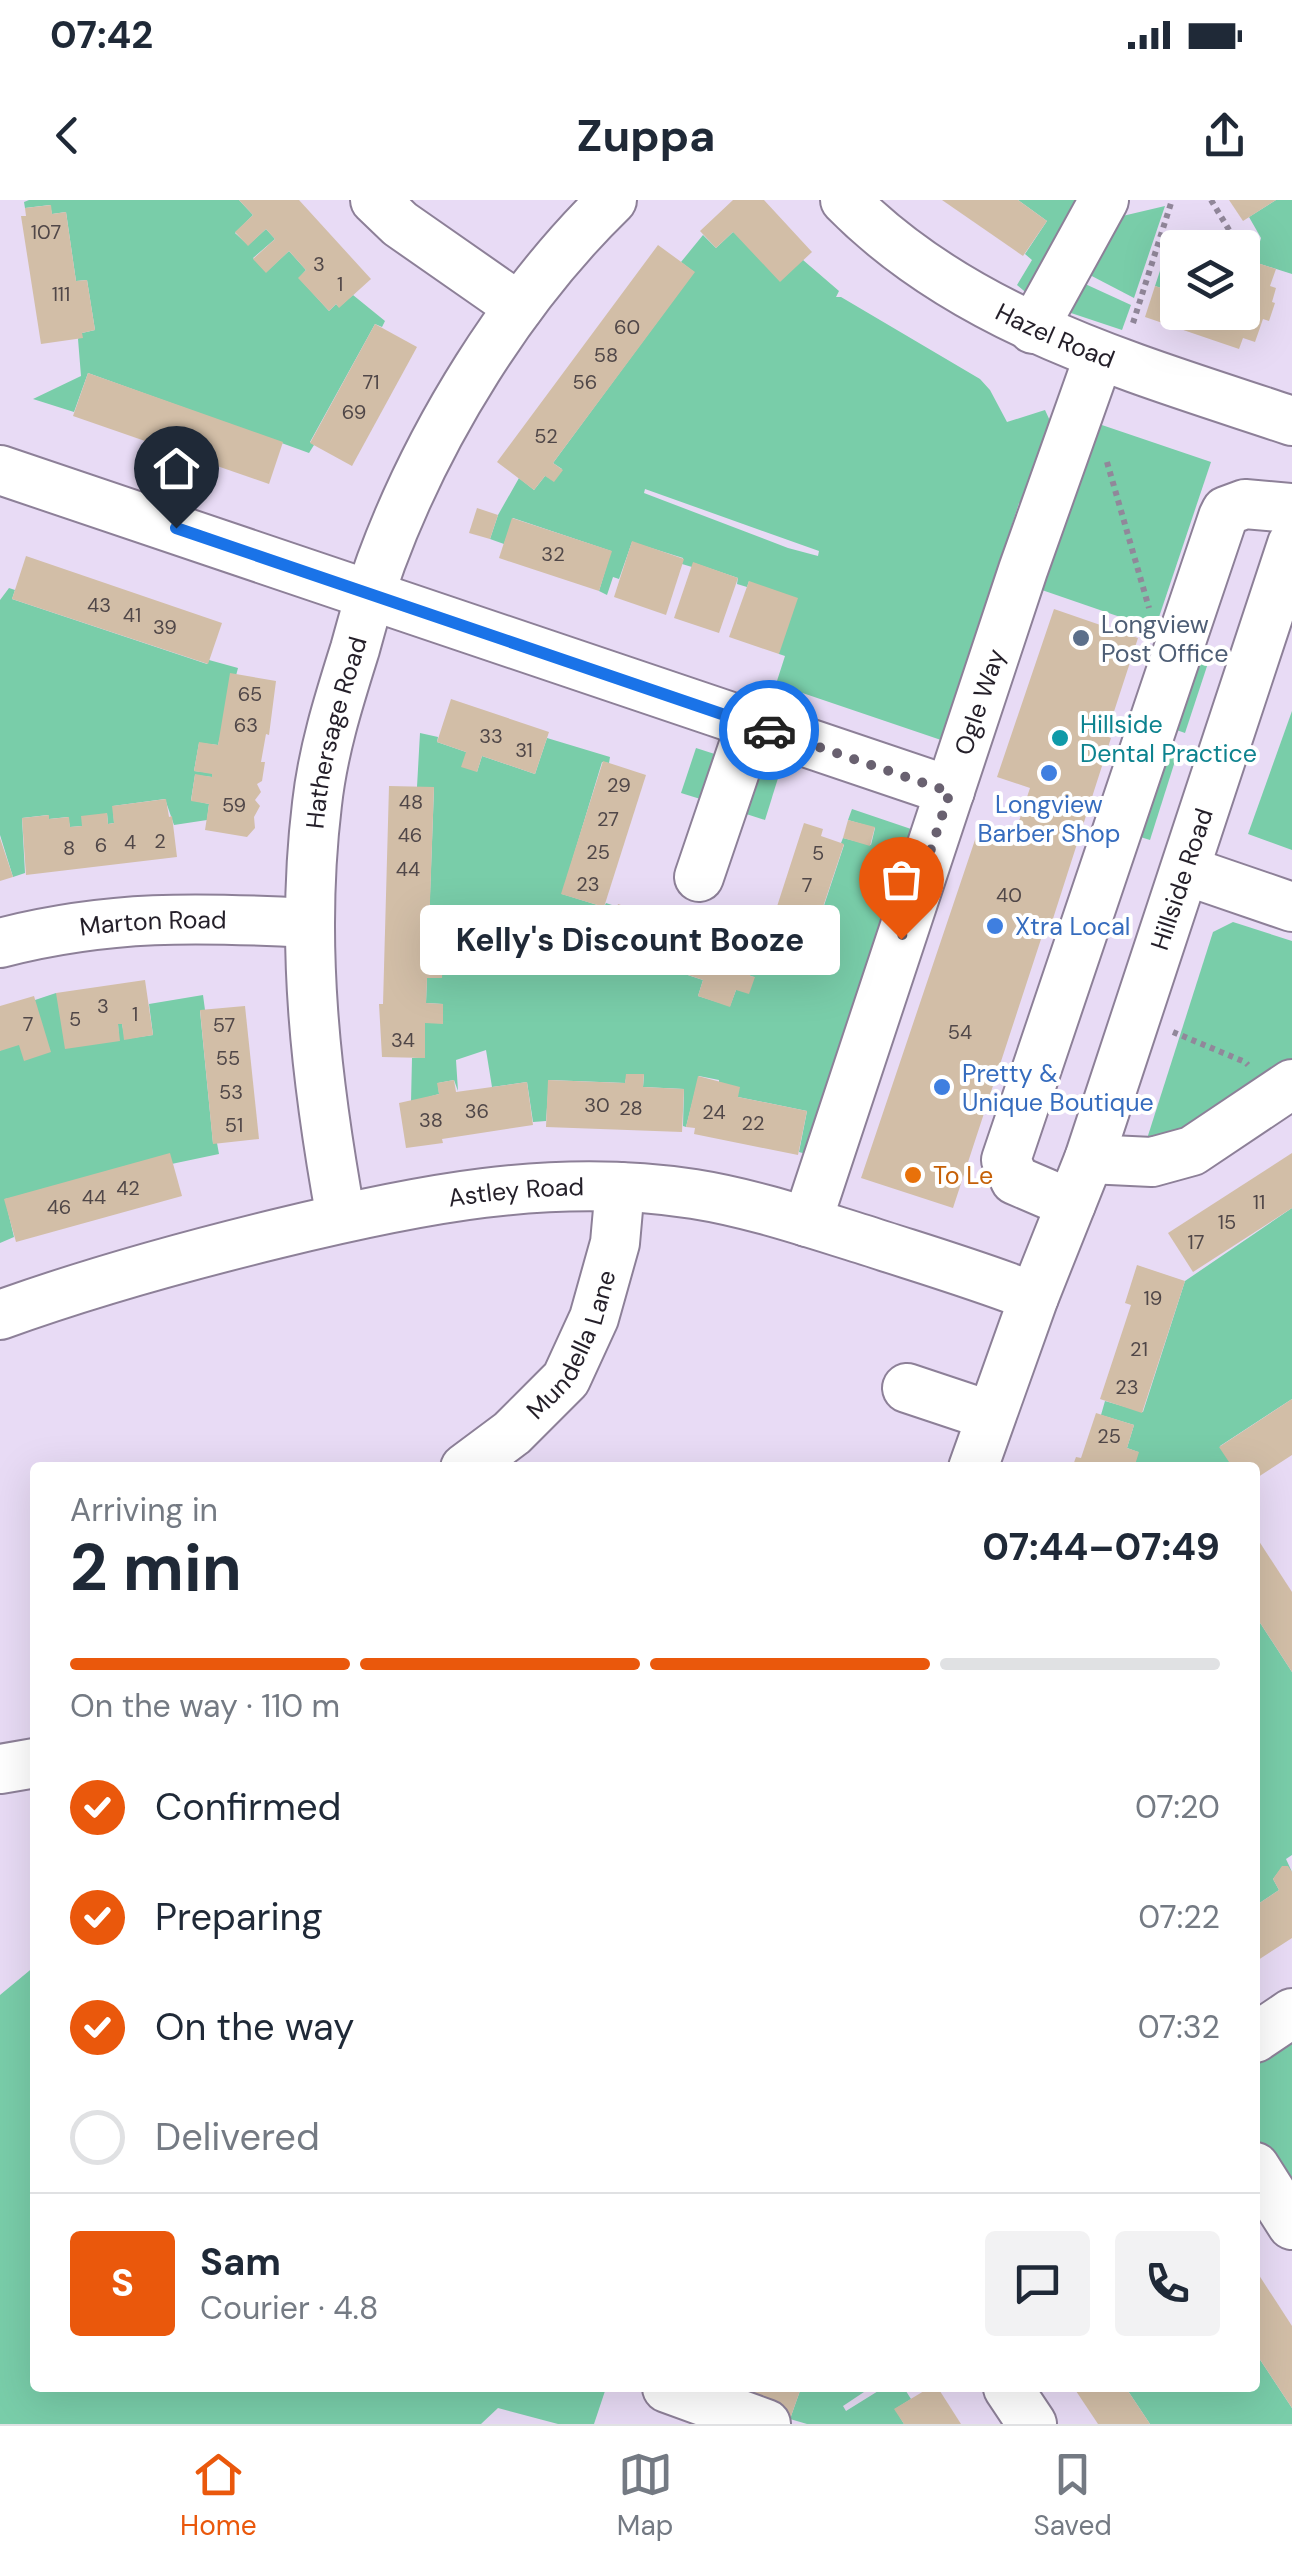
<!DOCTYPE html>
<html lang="en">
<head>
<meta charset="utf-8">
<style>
  :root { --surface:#fff; --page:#f2f2f3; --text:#1f2937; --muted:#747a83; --line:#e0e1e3; --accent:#ea580c }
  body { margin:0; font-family:"DM Sans",sans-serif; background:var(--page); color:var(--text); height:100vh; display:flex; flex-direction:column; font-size:38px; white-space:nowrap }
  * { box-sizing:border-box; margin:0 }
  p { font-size:32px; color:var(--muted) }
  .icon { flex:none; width:55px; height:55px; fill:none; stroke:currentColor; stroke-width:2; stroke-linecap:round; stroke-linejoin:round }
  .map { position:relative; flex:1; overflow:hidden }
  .panel { position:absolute; left:30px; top:1262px; width:1230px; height:930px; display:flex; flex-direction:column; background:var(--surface); border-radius:10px; box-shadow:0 10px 40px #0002 }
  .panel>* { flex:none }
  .controls { position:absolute; left:1160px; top:30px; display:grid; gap:20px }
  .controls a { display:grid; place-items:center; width:100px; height:100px; border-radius:10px; background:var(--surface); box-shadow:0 10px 40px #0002; font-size:50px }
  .pin { position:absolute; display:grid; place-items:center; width:85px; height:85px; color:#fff; margin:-102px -42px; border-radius:50% 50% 50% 0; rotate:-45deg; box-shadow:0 0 10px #0007 }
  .pin .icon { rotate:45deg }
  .courier { position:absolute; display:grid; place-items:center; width:100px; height:100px; margin:-50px; border:8px solid #1a73e8; border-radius:50%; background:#fff; color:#222; box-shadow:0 2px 12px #0007 }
  .bubble { position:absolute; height:70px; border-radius:10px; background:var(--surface); box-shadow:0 10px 40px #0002; font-size:32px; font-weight:700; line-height:70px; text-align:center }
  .headline em { font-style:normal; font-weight:700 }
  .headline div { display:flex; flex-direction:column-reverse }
  .headline { display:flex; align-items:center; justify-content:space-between; height:170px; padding:0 40px }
  h1 { font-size:65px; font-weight:700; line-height:75px }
  .bar { display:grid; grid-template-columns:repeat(4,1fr); gap:15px 10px; align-content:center; height:120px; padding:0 40px }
  .bar i { height:12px; border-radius:8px; background:var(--line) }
  .bar .on { background:var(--accent) }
  .bar p { grid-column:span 4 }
  .line { display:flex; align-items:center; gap:25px; padding:0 40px; border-top:2px solid var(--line) }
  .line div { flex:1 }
  .round { display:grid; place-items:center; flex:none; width:105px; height:105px; border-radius:10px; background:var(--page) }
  ol { padding:0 40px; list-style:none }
  li { display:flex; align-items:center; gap:30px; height:110px }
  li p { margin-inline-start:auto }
  li .icon { padding:10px; border-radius:50%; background:var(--accent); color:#fff; stroke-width:4 }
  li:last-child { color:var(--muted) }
  li i { width:55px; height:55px; border:5px solid var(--line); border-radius:50% }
  .status { display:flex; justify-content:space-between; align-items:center; height:70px; padding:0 50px; background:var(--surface); direction:ltr }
  .status svg { height:28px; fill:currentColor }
  header { display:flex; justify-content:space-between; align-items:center; height:130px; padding:0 40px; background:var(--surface); font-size:45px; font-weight:700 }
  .menu { display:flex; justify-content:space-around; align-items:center; height:140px; border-top:2px solid var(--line); background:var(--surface); font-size:28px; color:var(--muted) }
  .menu a { display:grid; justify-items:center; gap:5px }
  .menu .on { color:var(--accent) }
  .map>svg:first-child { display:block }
</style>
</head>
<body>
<div class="status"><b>07:42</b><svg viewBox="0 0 49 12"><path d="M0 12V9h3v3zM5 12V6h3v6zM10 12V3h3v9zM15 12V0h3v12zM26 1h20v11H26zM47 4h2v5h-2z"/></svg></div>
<header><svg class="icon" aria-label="back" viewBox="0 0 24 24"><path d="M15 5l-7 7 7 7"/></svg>Zuppa<svg class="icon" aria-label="share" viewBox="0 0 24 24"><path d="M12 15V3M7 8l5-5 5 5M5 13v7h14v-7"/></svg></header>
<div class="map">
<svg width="1292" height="2224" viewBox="0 0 1292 2224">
  <rect width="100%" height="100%" fill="#e8dbf5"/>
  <g fill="#79cda9" fill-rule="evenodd">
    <polygon points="29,0 239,0 253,15 235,33 248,45 266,29 275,39 253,58 266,72 289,51 306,70 299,78 329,111 336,104 339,107 353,95 385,121 382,127 375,124 310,242 314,245 309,253 88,173 74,212 33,199 81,176 78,139 82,133 95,130 87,80 76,81 66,12 52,14 50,5 25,8 24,2"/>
    <polygon points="1018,0 1090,0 1029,95 1017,85 1032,60 1025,54 1047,21"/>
    <polygon points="1276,0 1292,0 1292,74 1254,62 1261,38 1249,17"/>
    <polygon points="1165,6 1134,98 1086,73 1114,18"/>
    <path d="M 733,32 L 803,60 L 839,91 L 836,97 L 841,97 L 980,179 L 990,190 L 1007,222 L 1045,210 L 1051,223 L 1025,303 L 1019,303 L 941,540 L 776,484 L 785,456 L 779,454 L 749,381 L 747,387 L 737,384 L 738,378 L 694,363 L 692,367 L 682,364 L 683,358 L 632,342 L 619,379 L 613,377 L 607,395 L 599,391 L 611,351 L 513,318 L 504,344 L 490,339 L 498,315 L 519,278 L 534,290 L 545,276 L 562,269 L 553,263 L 694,72 L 681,62 L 703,35 L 716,48 ZM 645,289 L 819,351 L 818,356 L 788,348 L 644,293 Z"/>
    <polygon points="1172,34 1212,47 1178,48 1177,79 1173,92 1155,86"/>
    <polygon points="1083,83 1131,105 1122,130 1068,112"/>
    <polygon points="1096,223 1211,262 1155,429 1039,389"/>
    <polygon points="9,388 15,390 12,399 207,464 209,460 238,468 218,545 199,543 194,571 212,573 212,577 195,575 191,600 209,604 207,620 174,625 165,599 113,606 114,623 108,624 107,613 82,626 70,627 68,617 49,619 48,615 22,618 25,673 13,677 0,635 0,400"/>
    <polygon points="1195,445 1212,451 1185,533 1168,527"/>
    <polygon points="1292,511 1292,650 1248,634"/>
    <polygon points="420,533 438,537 437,542 466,552 477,572 482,556 535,574 547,538 610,557 609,563 602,562 562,694 604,707 606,703 618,707 605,748 703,780 698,796 730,806 736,790 754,777 750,776 754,763 745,760 747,751 761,755 760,759 802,772 844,645 841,643 843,638 871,645 875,628 848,620 852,609 911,629 912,637 806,954 799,952 807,911 738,897 719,883 719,880 699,876 686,927 683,926 684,889 643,887 644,875 627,874 625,883 549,880 546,921 533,922 527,882 492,887 486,850 456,860 458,891 454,880 438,883 439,894 411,902 412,858 425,857 425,823 443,823 443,804 426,803 434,588 417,587"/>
    <polygon points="696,548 724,557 710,602 681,593"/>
    <polygon points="1158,552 1176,558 1150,640 1131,634"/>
    <polygon points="751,565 779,575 765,620 737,611"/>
    <polygon points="1233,722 1292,741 1292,862 1183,935 1145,945 1213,732"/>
    <polygon points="56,793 119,841 118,824 122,824 125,839 153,835 149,804 203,795 205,810 200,811 213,943 217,943 219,954 5,999 14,1037 0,1043 0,851 35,800"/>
    <polygon points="1292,1008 1292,1199 1220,1246 1233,1267 1134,1267 1138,1252 1127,1248 1134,1225 1101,1215 1105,1201 1143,1212 1185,1081"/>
    <polygon points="1255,1415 1292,1472 1292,1655 1286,1659 1292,1672 1283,1666 1273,1679 1279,1690 1255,1706"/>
    <polygon points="35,1766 35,2188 606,2188 594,2224 558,2224 498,2208 481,2224 0,2224 0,1795"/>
    <polygon points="1292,1832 1292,1998 1255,1940 1255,1855"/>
    <polygon points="1255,2152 1292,2208 1292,2224 1150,2224 1126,2188 1255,2188"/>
    <polygon points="801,2188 870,2188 843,2206 846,2211 883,2188 904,2188 911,2199 895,2209 904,2224 807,2224 790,2219"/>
  </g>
  <g fill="#d2bea7">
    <polygon points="239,0 299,0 371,79 339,108 336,104 329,111 298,78 306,70 289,51 266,73 253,59 275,39 266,29 248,46 235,32 253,15"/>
    <polygon points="733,0 764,0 812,52 780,82 733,32 716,48 700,31"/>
    <polygon points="942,0 1018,0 1047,21 1023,56"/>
    <polygon points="1229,0 1276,0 1243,21"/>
    <polygon points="51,5 52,14 66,12 76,81 87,80 95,130 82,133 83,138 41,144 21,16 26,16 25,8"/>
    <polygon points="658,45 695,72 553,263 563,270 554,282 545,276 534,290 497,262"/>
    <polygon points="1242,58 1276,69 1270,86 1276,88 1272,102 1275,103 1269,121 1263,119 1255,142 1243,138 1239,149 1145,117 1155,86 1173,92 1177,82 1178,112 1242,112"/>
    <polygon points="375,124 417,147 352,266 310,243"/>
    <polygon points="88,173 283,242 269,284 73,216"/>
    <polygon points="477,308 498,315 490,339 469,333"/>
    <polygon points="512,318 612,351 599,391 499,358"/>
    <polygon points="632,341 684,359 666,415 614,397"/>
    <polygon points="26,356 222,423 208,464 12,399"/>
    <polygon points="693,362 738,378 719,433 674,418"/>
    <polygon points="749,381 798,398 779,454 729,437"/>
    <polygon points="1054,409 1138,438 1106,536 1111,538 1050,728 1045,727 953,1008 861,978 979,628 1013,639 1030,588 997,577"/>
    <polygon points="230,473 276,481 269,535 266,534 261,562 265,562 262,581 257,584 261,592 255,600 260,606 254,617 255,628 247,637 205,630 209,604 191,601 195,574 212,577 212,574 194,571 199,542 218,545"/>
    <polygon points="451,499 549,532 535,574 482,556 477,572 461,567 466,552 437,542"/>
    <polygon points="603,561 646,575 604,707 561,694"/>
    <polygon points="389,586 434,587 428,758 443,758 442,778 427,778 426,803 443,804 443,824 425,823 425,858 382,857 379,804 383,804"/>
    <polygon points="166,599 169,617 172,616 177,657 26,675 22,618 49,615 49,619 69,617 70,627 82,626 81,616 107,613 108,624 114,623 112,606"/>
    <polygon points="848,620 875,627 870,646 843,638"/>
    <polygon points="804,623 823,629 821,636 844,644 801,773 760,759"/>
    <polygon points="0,638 13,677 0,681"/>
    <polygon points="618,704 748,748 745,760 754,763 750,776 755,777 749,794 736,790 730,807 698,796 703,780 604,747"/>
    <polygon points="145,780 153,835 124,840 122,824 118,824 120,841 65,849 56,793"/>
    <polygon points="34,796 51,852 24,861 19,845 0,851 0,806"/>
    <polygon points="245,806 259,939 213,944 200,810"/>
    <polygon points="626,874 644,874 643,887 684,889 682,932 546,927 548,880 625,883"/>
    <polygon points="698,876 740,887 738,897 807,911 798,955 694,934 695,928 686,927"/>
    <polygon points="454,880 456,892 527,882 533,925 442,939 443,943 406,948 399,903 439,894 437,883"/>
    <polygon points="170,953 182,996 16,1042 4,999"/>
    <polygon points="1292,953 1292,1008 1193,1072 1168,1033"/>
    <polygon points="1137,1065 1185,1081 1142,1213 1100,1199 1131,1105 1125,1103"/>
    <polygon points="1292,1199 1292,1255 1255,1279 1255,1268 1233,1268 1219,1247"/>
    <polygon points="1096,1213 1134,1225 1127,1248 1139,1252 1134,1268 1072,1268 1076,1257 1081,1258"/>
    <polygon points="1255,1335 1292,1392 1292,1472 1255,1415"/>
    <polygon points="1282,1666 1288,1666 1292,1672 1292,1738 1255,1762 1255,1706 1279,1690 1273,1679"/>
    <polygon points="1255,2069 1292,2126 1292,2208 1255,2152"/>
    <polygon points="737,2188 801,2188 790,2219 733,2199"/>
    <polygon points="929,2188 938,2188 961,2224 904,2224 894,2209"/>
    <polygon points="1074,2188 1126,2188 1150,2224 1098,2224"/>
  </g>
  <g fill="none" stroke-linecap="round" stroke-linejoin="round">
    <g stroke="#8d8098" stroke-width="52">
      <g id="minor">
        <polyline points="375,0 400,24 519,107"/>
        <path id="s1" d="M 845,0 C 965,122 1134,168 1292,221"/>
        <polyline points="1033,129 1104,0"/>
        <polyline points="0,270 950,591"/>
        <polyline points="1187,671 1292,707"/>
        <polyline points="699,677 751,524"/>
        <path id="s2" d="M 0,743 C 108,715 199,717 309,723"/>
        <polyline points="1089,959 1152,962 1192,951 1292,884"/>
        <polyline points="1071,1004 1015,980 1006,960 1223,317 1226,311 1245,304 1292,308"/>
        <path id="s3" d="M 341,1018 C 316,881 300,744 317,604 C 323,550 339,500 355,449 C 363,420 371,390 381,362 C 429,232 513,96 612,0"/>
        <path id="s4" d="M 807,1022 L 1023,370 L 1099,156"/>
        <path id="s5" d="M 0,1115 C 91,1082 182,1057 276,1034 C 415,1000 551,972 694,994 C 751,1003 807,1022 862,1039 C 920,1058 978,1075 1034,1097"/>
        <polyline points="907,1188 991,1216"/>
        <path id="s6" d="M 465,1268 L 512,1233 L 566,1179 L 594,1118 L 615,1043 L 620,987"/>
        <path id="s7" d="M 973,1268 L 1034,1097 L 1089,959 L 1292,344"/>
        <polyline points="0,1569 35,1563"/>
        <polyline points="1255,1838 1292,1813"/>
        <polyline points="1255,1967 1292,2025"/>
        <polyline points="667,2188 766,2224"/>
        <polyline points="1008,2188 1032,2224"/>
      </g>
    </g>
    <g stroke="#91879a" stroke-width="6" stroke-dasharray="5 5" stroke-linecap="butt">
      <polyline points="1211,0 1240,48"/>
      <polyline points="1133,123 1172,0"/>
      <polyline points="1107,262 1149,408"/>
      <polyline points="1173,832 1245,862 1248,865"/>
    </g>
    <use href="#minor" stroke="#fff" stroke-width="48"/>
  </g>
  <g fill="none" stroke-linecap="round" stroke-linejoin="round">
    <polyline stroke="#696170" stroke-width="10" stroke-dasharray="0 18" points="769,530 950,592 901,739"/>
    <polyline stroke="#1a73e8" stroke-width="12" points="176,328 769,530"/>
  </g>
  <circle fill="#5c6f8a" stroke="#fff" stroke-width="4" cx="1081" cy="438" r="10"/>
  <circle fill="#0f9aa8" stroke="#fff" stroke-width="4" cx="1060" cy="538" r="10"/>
  <g fill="#3f7fe0" stroke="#fff" stroke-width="4">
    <circle cx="1049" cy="573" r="10"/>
    <circle cx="995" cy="726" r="10"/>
    <circle cx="942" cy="887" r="10"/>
  </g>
  <circle fill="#e8710a" stroke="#fff" stroke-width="4" cx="913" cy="975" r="10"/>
  <g text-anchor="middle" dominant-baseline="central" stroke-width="8" stroke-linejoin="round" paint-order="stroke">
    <g font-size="20" fill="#504748">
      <text x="46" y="32">107</text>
      <text x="319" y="64">3</text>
      <text x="340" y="84">1</text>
      <text x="61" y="94">111</text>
      <text x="627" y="127">60</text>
      <text x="606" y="155">58</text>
      <text x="371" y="182">71</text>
      <text x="585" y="182">56</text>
      <text x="354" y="212">69</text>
      <text x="546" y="236">52</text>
      <text x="553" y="354">32</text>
      <text x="99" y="405">43</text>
      <text x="132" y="415">41</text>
      <text x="165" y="427">39</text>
      <text x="250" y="494">65</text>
      <text x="246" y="525">63</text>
      <text x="491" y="536">33</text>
      <text x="524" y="550">31</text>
      <text x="619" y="585">29</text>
      <text x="411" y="602">48</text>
      <text x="234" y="605">59</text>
      <text x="608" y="619">27</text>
      <text x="410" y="635">46</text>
      <text x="160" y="641">2</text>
      <text x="130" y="642">4</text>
      <text x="101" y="645">6</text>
      <text x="69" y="648">8</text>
      <text x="598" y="652">25</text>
      <text x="818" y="653">5</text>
      <text x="408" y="669">44</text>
      <text x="588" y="684">23</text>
      <text x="807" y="685">7</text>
      <text x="1009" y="695">40</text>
      <text x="103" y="806">3</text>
      <text x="135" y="814">1</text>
      <text x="75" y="819">5</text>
      <text x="28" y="824">7</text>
      <text x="224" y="825">57</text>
      <text x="960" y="832">54</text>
      <text x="403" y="840">34</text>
      <text x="228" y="858">55</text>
      <text x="231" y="892">53</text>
      <text x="597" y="905">30</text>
      <text x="631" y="908">28</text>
      <text x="477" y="911">36</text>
      <text x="714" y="912">24</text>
      <text x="431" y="920">38</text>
      <text x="753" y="923">22</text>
      <text x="234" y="925">51</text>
      <text x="128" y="988">42</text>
      <text x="94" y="997">44</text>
      <text x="1259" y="1002">11</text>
      <text x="59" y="1007">46</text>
      <text x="1227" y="1022">15</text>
      <text x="1196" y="1042">17</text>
      <text x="1153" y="1098">19</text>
      <text x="1139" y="1149">21</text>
      <text x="1127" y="1187">23</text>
      <text x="1109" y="1236">25</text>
    </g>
    <g font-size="25" fill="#241f29" stroke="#fff">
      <text stroke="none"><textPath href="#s1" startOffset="252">Hazel Road</textPath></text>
      <text stroke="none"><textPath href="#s4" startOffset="548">Ogle Way</textPath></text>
      <text stroke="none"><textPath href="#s3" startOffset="490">Hathersage Road</textPath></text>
      <text stroke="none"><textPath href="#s7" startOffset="625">Hillside Road</textPath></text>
      <text stroke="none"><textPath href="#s2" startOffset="155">Marton Road</textPath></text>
      <text stroke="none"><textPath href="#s5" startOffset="532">Astley Road</textPath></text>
      <text stroke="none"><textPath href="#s6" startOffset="168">Mundella Lane</textPath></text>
    </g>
    <g font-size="25" fill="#4e5e75" stroke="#fff" text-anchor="start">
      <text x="1101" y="424">Longview<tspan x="1101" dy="29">Post Office</tspan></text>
    </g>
    <g font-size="25" fill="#0d838f" stroke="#fff" text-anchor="start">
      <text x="1080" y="524">Hillside<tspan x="1080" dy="29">Dental Practice</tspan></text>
    </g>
    <g font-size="25" fill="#366cbe" stroke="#fff" text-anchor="start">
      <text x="1049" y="604" text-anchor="middle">Longview<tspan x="1049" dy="29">Barber Shop</tspan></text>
      <text x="1015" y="726">Xtra Local</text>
      <text x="962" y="873">Pretty &amp;<tspan x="962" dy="29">Unique Boutique</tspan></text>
    </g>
    <g font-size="25" fill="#c56008" stroke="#fff" text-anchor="start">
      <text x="933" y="975">To Le</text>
    </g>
  </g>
</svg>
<div class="controls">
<a><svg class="icon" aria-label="layers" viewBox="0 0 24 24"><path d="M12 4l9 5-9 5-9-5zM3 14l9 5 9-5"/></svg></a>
</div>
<div class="pin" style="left:901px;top:739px;background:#ea580c"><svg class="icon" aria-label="bag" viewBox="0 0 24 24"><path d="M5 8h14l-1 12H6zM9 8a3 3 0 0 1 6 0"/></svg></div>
<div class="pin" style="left:176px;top:328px;background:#1f2937"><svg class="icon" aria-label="home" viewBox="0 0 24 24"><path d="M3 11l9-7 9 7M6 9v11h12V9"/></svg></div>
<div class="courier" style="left:769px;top:530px"><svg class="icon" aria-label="car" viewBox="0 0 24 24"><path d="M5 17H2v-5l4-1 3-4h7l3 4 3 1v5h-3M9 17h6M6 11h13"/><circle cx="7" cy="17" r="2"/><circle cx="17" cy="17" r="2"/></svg></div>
<div class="bubble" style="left:420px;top:705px;width:420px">Kelly's Discount Booze</div>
<section class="panel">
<div class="headline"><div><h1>2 min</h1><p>Arriving in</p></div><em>07:44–07:49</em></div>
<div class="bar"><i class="on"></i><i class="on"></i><i class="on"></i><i></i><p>On the way · 110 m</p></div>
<ol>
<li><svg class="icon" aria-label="check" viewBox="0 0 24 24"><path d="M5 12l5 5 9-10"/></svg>Confirmed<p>07:20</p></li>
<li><svg class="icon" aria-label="check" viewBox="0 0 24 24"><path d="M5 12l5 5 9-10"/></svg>Preparing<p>07:22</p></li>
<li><svg class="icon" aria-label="check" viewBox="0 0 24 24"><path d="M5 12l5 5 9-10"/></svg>On the way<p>07:32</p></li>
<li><i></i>Delivered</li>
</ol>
<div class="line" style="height:180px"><b class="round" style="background:var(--accent);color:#fff">S</b><div><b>Sam</b><p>Courier · 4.8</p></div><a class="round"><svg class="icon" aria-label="chat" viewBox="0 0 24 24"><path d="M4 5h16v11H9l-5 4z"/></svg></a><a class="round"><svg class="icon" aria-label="phone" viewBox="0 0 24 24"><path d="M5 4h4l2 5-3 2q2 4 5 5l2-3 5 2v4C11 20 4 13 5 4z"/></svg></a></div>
</section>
</div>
<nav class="menu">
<a class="on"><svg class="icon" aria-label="home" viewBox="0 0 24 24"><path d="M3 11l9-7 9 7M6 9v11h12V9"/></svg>Home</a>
<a><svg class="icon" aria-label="map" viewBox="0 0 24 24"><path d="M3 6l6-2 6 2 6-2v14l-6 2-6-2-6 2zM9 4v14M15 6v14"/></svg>Map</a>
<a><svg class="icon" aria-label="saved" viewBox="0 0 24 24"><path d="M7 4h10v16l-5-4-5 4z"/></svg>Saved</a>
</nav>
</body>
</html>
